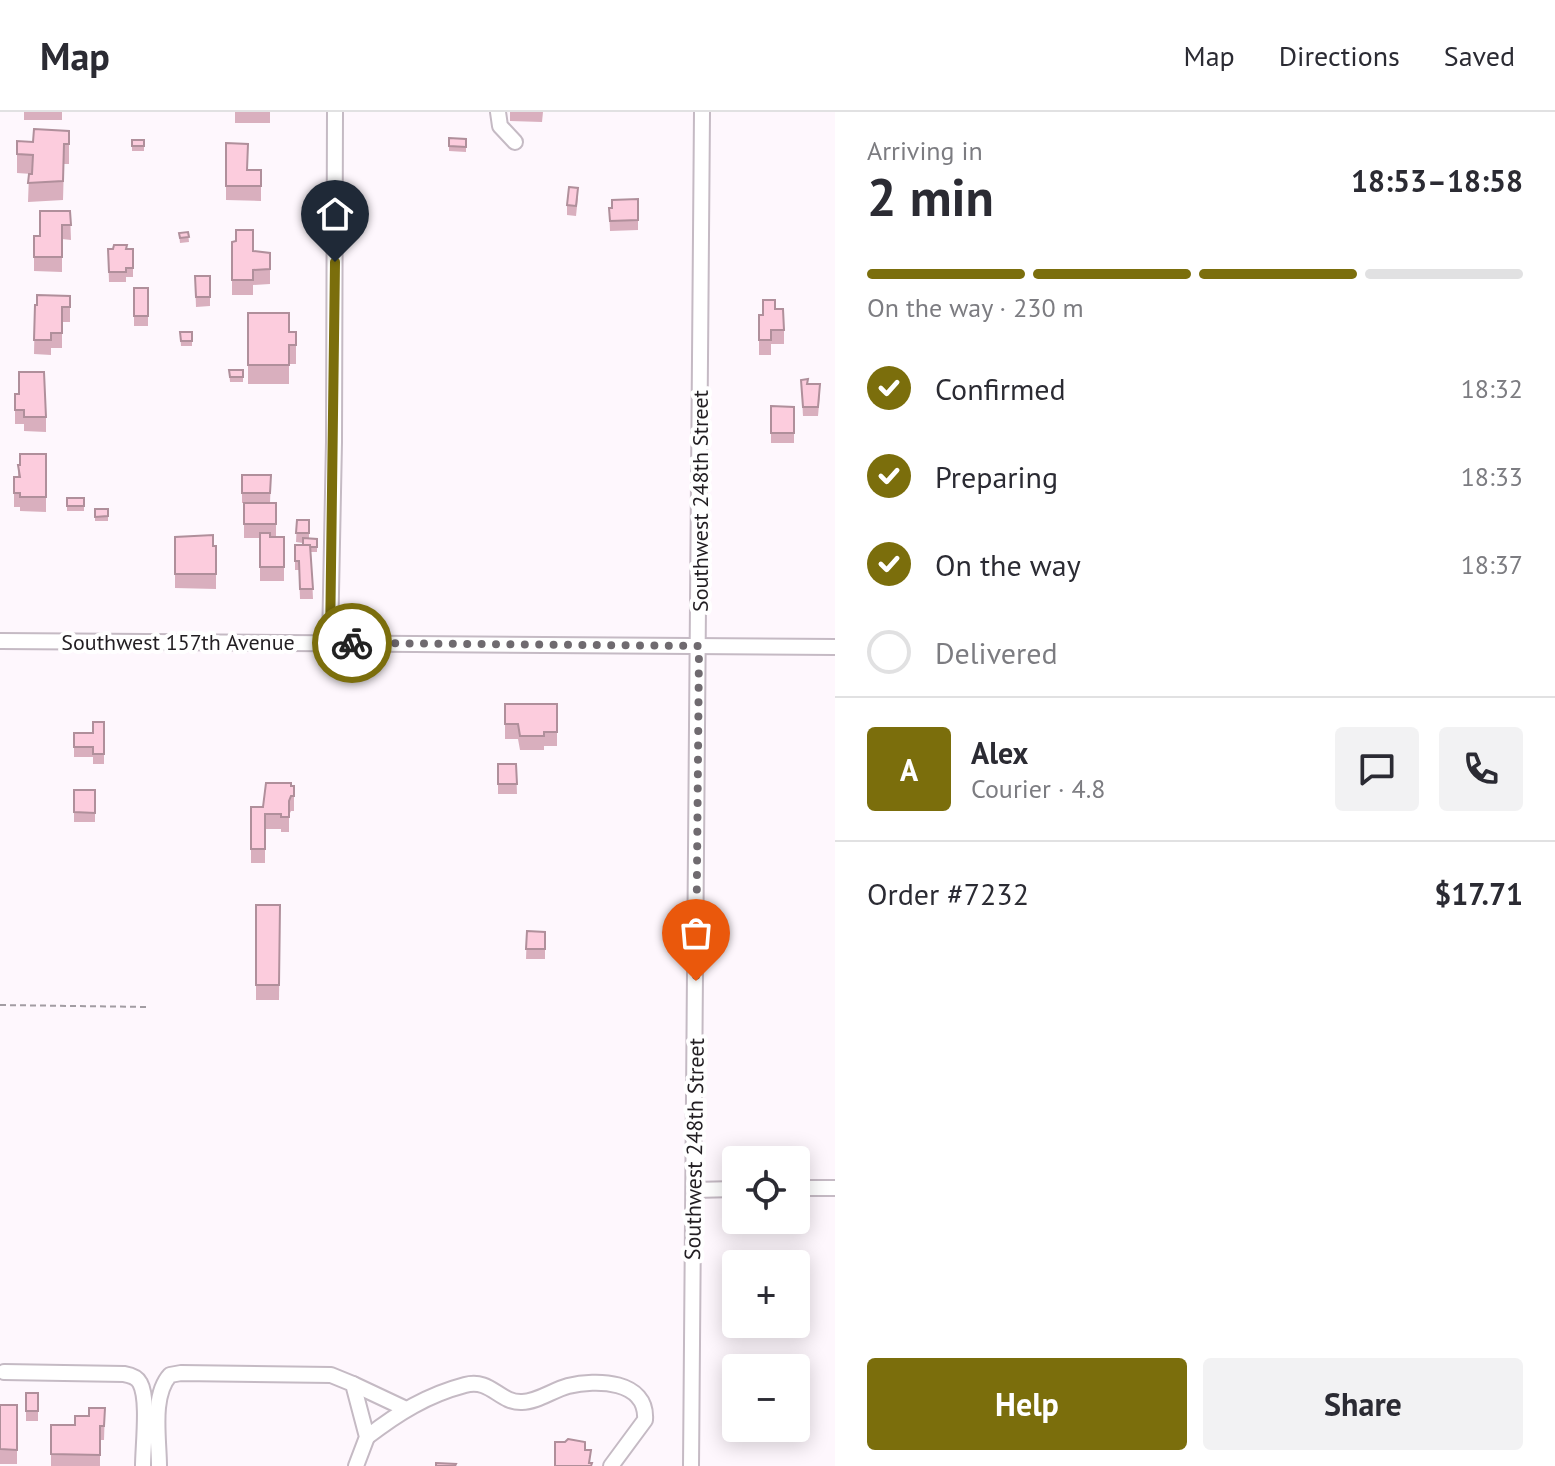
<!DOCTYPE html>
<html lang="en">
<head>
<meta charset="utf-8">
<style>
  :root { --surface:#fff; --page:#f2f2f3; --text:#2b2b33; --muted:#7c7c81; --line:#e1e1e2; --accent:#7b6e0c }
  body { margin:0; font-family:"PT Sans",sans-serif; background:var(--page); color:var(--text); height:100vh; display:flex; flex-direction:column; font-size:30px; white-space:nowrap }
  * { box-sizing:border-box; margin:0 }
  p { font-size:26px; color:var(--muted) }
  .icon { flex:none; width:44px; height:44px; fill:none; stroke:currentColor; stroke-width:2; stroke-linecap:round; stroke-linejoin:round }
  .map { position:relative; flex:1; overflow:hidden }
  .sheet { display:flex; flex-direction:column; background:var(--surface); width:720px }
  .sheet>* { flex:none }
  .tools { position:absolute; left:722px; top:1034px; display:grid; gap:16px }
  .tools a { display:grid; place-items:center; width:88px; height:88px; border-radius:8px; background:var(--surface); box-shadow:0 4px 20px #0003; font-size:40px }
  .pin { position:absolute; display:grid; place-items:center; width:68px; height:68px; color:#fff; margin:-82px -34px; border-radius:50% 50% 50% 0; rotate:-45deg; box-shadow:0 0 8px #0007 }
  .pin .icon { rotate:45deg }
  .courier { position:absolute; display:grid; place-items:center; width:80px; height:80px; margin:-40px; border:6px solid #7b6e0c; border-radius:50%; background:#fff; color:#222; box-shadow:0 2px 10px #0007 }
  .overview em { font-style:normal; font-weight:600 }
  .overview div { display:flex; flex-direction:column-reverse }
  .overview { display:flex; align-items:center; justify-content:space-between; height:136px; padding:0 32px }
  h1 { font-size:52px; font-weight:600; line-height:60px }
  .bar { display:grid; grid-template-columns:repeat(4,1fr); gap:12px 8px; align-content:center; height:96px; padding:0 32px }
  .bar i { height:10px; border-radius:6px; background:var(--line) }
  .bar .active { background:var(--accent) }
  .bar p { grid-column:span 4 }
  .line { display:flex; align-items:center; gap:20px; padding:0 32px; border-top:2px solid var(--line) }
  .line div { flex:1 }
  .round { display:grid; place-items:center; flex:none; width:84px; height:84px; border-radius:8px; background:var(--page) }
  ol { padding:0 32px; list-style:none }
  li { display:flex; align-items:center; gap:24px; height:88px }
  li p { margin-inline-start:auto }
  li .icon { padding:8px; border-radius:50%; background:var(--accent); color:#fff; stroke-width:4 }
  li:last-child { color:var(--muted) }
  li i { width:44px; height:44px; border:4px solid var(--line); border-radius:50% }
  .primary-button { display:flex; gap:16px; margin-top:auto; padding:16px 32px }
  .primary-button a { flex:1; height:92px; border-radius:8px; background:var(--accent); color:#fff; font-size:32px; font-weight:600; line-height:92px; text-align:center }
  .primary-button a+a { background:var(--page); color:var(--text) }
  header { display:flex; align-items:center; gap:48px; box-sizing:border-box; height:112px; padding:0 40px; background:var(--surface); border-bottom:2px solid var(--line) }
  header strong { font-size:38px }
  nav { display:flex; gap:44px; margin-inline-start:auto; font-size:28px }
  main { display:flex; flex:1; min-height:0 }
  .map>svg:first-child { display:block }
</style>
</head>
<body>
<header>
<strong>Map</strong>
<nav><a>Map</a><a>Directions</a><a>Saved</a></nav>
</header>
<main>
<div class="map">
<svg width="835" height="1354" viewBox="0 0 835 1354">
  <rect width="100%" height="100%" fill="#fef7fd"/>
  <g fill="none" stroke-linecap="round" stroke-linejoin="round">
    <g stroke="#c5bac4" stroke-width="18">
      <g id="minor">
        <polyline points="498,0 500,14 515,30"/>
        <polyline points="0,529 835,535"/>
        <polyline points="330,531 334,330 335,0"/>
        <polyline points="796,1076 835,1076"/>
        <polyline points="694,1078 736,1077"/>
        <path d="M 4,1260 L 124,1262 C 130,1263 137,1265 140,1271 C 149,1287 143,1334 143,1354"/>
        <polyline points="353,1272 404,1296"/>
        <path d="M 367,1325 C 398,1301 427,1283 465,1273 C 491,1266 499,1291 522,1290 C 537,1290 553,1278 568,1274 C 596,1267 648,1268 645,1308 L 611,1354"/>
        <path d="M 159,1354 C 159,1327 151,1284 170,1263 L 181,1261 L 331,1263 L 353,1272 L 367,1325 L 356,1354"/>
        <polyline points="691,1354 702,0"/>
      </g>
    </g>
    <polyline stroke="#a29ca2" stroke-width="2" stroke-dasharray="6 4" stroke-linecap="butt" points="0,893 148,895"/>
    <use href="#minor" stroke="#fff" stroke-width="14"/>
  </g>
  <g fill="#d9afbe">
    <rect x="24" y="0" width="38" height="8"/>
    <rect x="235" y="0" width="35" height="11"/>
    <polygon points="510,0 543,0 542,10 510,9"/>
    <polygon points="69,19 69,52 64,52 63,88 28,90 29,62 32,62 17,61 17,29 33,30"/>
    <polygon points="449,26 466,27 466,40 449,39"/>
    <rect x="132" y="28" width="12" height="11"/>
    <polygon points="226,31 248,58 261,58 261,89 226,88"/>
    <polygon points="578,85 576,104 567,103 567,93"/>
    <polygon points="638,87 638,118 610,119 609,96"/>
    <polygon points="70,99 71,128 62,127 62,160 34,159 34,124 40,124"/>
    <polygon points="188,120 189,130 180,131 179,121"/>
    <polygon points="232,130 253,139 270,141 270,172 253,173 253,183 232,183"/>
    <polygon points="108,137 133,137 133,165 126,165 126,170 109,170"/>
    <polygon points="195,164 210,164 210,194 196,195"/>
    <rect x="134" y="176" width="14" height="38"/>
    <polygon points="70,184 70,210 62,210 62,236 51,236 51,243 34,242 35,193"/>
    <polygon points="775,197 784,218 784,232 771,232 771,243 759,243 759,203 763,203"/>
    <polygon points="248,201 289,220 296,220 296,252 289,252 289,272 248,272"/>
    <polygon points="180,220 192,220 192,234 181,234"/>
    <polygon points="229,258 243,258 243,270 230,270"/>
    <polygon points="801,268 820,281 818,304 803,304"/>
    <polygon points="15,282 19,282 46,305 46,320 24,319 24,312 15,312"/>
    <polygon points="771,294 794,295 794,331 771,331"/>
    <polygon points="46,342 46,400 20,399 20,395 14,395 14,365 18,365 18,353"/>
    <polygon points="242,363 271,363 270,391 242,391"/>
    <rect x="67" y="386" width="17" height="13"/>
    <polygon points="244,391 276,391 276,425 284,425 284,469 260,469 260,426 244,426"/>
    <rect x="95" y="397" width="13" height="12"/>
    <polygon points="297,408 309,408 309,426 317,427 317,440 311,440 313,487 300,487 299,458 295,458 295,433 303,433 303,431 296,430"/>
    <polygon points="175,425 216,434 216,477 175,476"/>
    <polygon points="505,592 557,592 557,634 544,634 544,638 520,638 518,627 505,627"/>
    <polygon points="104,610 104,652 93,652 93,645 74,645 74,621 93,621"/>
    <polygon points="498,652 516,652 517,682 498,682"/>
    <polygon points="291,674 294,674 294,699 291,699 289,703 289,720 281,720 281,717 265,717 265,751 251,751 251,695 263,695"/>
    <rect x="74" y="678" width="21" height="32"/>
    <polygon points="256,793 280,793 279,888 256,888"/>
    <polygon points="527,819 545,820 545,847 526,847"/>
    <rect x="26" y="1281" width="12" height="28"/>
    <rect x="0" y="1293" width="17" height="59"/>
    <polygon points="105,1296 104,1328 100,1328 100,1354 51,1354 51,1313 75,1313"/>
  </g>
  <g fill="#fcccdd" stroke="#b08f9b" stroke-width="2">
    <polygon points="34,17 69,19 69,32 64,32 63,69 28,71 29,62 32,62 33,43 17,42 17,29 33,30"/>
    <polygon points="449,26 466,27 466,35 449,34"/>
    <rect x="132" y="28" width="12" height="6"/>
    <polygon points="226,31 248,32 247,58 261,58 261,74 226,74"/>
    <polygon points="569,75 578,76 576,94 567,93"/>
    <polygon points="638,87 638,108 610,109 609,96 612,96 612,88"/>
    <polygon points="40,99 70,99 71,113 62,113 62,145 34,145 34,124 40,124"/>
    <polygon points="236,118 253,118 253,139 270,141 270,157 253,158 253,168 232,168 232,130 236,129"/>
    <polygon points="188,120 189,125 180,126 179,121"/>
    <polygon points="114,133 127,133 126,137 133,137 133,156 126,156 126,160 109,160 108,137 113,137"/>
    <polygon points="195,164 210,164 210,185 196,185"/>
    <rect x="134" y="176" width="14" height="28"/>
    <polygon points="37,183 70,184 70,195 62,195 62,221 51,221 51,228 34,228 35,193 37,193"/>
    <polygon points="763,188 775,188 775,197 783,197 784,218 771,218 771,228 759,228 759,203 763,203"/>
    <polygon points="248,201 289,201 289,220 296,220 296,233 289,233 289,253 248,253"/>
    <polygon points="180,220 192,220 192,229 181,229"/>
    <polygon points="229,258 243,258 243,265 230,265"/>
    <polygon points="19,260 44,260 46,305 24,305 24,298 15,298 15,282 19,282"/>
    <polygon points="808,267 807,272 820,272 818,295 803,295 801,268"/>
    <polygon points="771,294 794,295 794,321 771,321"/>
    <polygon points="20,342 46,342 46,385 20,385 20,381 14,381 14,365 20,365 18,353 20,353"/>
    <polygon points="242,363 271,363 270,381 242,381"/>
    <rect x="67" y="386" width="17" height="8"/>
    <rect x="244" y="391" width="32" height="21"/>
    <polygon points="95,397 108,397 108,404 95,405"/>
    <polygon points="297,408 309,408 309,421 296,421"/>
    <polygon points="260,421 270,421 270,425 284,425 284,455 260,455"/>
    <polygon points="213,423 213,434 216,434 216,462 175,462 175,425"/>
    <polygon points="303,426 317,427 317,435 310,435 310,433 303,433"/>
    <polygon points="295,433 310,433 313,477 300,477 299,449 295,449"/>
    <polygon points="505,592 557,592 557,620 544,620 544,624 520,624 518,612 505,612"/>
    <polygon points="93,610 104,610 104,642 93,642 93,635 74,635 74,621 93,621"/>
    <polygon points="498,652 516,652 517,672 498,672"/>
    <polygon points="266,671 291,671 291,674 294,674 294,684 291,684 289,689 289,705 281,705 281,702 265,702 265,737 251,737 251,695 263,695"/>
    <polygon points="74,678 95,678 95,701 74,700"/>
    <polygon points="256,793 280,793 279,873 256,873"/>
    <polygon points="527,819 545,820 545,837 526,837"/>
    <rect x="26" y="1281" width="12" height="18"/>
    <polygon points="0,1293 17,1293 17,1338 0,1337"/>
    <polygon points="89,1296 105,1296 104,1314 100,1314 100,1343 51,1342 51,1313 75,1313 75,1304 89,1304"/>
    <polygon points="568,1327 585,1330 585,1338 591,1338 589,1351 592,1351 591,1354 555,1354 555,1330 565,1330"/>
    <polygon points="436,1351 456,1352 455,1354 436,1354"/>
  </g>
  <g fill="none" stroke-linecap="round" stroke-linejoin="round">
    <polyline stroke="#6f6a6f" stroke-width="8" stroke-dasharray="0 14.4" points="352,531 699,534 696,869"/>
    <polyline stroke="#7b6e0c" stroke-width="10" points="335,150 330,531 352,531"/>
  </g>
  <g text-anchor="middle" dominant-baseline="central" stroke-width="8" stroke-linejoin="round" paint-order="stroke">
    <g font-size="22" fill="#221e22" stroke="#fff">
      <text transform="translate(700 389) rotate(-90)">Southwest 248th Street</text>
      <text x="178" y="530">Southwest 157th Avenue</text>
      <text transform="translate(694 1037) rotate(-89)">Southwest 248th Street</text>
    </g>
  </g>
</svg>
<div class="tools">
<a><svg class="icon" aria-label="locate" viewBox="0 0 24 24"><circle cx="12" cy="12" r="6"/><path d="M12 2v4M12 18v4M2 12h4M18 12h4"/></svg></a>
<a>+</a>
<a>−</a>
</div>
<div class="pin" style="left:696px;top:869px;background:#ea580c"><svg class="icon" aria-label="bag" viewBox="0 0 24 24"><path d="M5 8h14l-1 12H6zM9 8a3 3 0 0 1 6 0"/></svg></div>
<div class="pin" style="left:335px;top:150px;background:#1f2937"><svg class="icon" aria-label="home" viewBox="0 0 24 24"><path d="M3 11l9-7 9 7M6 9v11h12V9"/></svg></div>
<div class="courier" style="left:352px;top:531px"><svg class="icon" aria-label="bike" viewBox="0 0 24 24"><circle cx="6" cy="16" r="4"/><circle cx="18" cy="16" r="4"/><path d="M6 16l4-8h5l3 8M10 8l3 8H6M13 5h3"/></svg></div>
</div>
<section class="sheet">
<div class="overview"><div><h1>2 min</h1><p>Arriving in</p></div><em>18:53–18:58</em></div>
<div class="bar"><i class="active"></i><i class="active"></i><i class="active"></i><i></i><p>On the way · 230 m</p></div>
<ol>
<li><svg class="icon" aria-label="check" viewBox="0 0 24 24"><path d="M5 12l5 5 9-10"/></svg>Confirmed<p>18:32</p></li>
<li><svg class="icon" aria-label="check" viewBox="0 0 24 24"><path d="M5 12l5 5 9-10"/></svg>Preparing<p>18:33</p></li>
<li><svg class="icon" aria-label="check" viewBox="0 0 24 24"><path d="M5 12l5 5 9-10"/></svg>On the way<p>18:37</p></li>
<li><i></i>Delivered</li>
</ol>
<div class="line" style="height:144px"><b class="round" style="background:var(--accent);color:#fff">A</b><div><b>Alex</b><p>Courier · 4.8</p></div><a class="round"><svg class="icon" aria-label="chat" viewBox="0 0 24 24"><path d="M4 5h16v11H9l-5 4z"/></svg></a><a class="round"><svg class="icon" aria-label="phone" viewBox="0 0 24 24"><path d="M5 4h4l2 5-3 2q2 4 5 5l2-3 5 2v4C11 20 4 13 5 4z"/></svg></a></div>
<div class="line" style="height:104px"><div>Order #7232</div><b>$17.71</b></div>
<div class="primary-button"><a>Help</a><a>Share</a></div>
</section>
</main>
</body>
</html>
